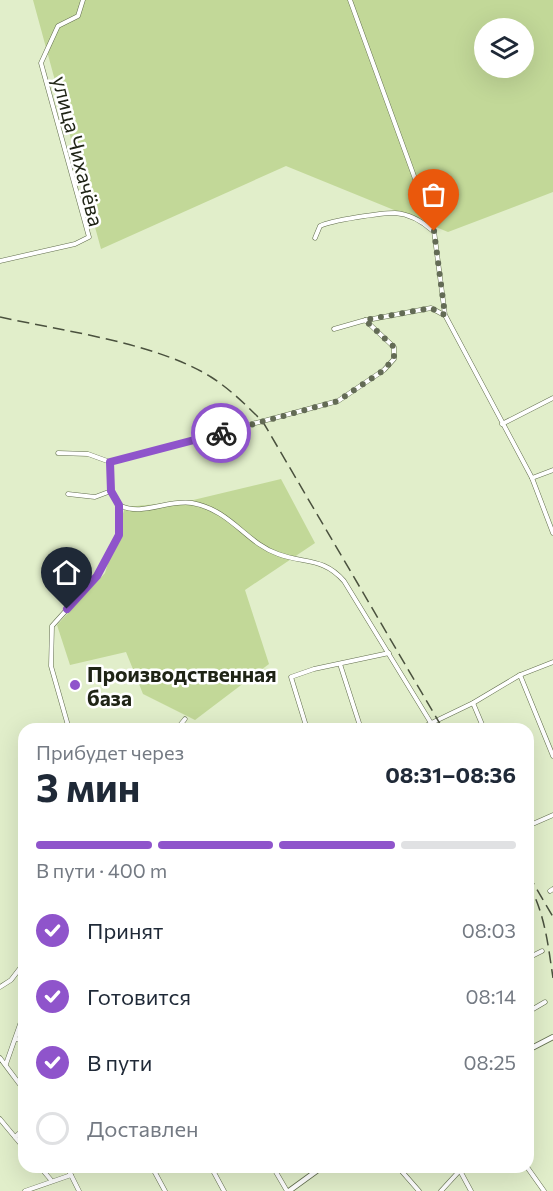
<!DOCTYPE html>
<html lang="ru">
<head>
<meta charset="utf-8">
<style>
  :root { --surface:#fff; --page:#f6f6f7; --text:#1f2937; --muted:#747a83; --line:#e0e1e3; --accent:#8f54cb }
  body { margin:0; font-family:Commissioner,sans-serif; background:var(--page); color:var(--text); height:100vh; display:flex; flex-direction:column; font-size:22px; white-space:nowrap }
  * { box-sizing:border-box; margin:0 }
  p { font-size:20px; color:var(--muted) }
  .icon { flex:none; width:33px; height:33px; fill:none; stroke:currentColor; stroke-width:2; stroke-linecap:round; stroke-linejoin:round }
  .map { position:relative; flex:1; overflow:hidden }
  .side { position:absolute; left:18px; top:723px; width:516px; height:450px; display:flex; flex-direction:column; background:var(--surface); border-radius:18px; box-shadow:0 6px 24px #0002 }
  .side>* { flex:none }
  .buttons { position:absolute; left:474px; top:18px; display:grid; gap:12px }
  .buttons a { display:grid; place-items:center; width:60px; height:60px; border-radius:50%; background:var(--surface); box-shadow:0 6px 24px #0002; font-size:30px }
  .pin { position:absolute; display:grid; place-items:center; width:51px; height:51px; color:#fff; margin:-62px -26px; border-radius:50% 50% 50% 0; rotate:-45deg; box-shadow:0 0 6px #0007 }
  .pin .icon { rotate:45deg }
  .courier { position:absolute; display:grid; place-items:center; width:60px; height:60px; margin:-30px; border:4px solid #8f54cb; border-radius:50%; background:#fff; color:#222; box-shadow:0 2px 8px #0007 }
  .summary em { font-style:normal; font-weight:700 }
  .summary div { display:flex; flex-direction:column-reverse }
  .summary { display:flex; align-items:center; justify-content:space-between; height:102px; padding:0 18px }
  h1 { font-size:39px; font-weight:700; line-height:45px }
  .bar { display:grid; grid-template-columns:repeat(4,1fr); gap:9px 6px; align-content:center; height:72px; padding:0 18px }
  .bar i { height:8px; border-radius:4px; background:var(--line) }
  .bar .selected { background:var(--accent) }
  .bar p { grid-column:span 4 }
  ol { padding:0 18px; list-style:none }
  li { display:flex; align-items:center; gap:18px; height:66px }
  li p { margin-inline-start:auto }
  li .icon { padding:6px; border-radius:50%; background:var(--accent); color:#fff; stroke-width:4 }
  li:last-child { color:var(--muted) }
  li i { width:33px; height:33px; border:3px solid var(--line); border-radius:50% }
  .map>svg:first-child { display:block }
</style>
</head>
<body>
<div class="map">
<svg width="553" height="1191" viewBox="0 0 553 1191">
  <rect width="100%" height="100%" fill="#e1eeca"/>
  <g fill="#c2d898" fill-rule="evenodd">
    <path d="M 33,0 L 553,0 L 553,192 L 448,232 L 286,166 L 101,249 ZM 484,28 L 524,28 L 524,68 L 484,68 Z"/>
    <polygon points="281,479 315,543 245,590 269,664 195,720 143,694 126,652 70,665 57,625 105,573 125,507 189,501"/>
  </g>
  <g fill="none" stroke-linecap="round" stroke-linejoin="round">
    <g stroke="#626e4e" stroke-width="5">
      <g id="minor">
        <polyline points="350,0 434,231 445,315 532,478 553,533"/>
        <path d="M 315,238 L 320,226 C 332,220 381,213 395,213 C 409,214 423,222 433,231"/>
        <polyline points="0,261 75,244 89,237 41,63 58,26 78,16 83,0"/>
        <polyline points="334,329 362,321 431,308 444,315"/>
        <polyline points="502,424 553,398"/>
        <polyline points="58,453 88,454 110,462 111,491"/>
        <polyline points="110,462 338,401 384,370 394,359 394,347 365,320"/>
        <polyline points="532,478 553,470"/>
        <path d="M 68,494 L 95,497 L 111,491 L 119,505 C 142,517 168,499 192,503 C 231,510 246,543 278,554 C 305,564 323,557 344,581 L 431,723"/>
        <polyline points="340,664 361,729"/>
        <polyline points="520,675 553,756"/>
        <polyline points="473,703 484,729"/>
        <polyline points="69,729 51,666 52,626 97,576 119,535 119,506"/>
        <polyline points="177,729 185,719"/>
        <polyline points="307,729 291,677 314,669 389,653"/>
        <polyline points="419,729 473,703 520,675 553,662"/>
        <polyline points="528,826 553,815"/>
        <polyline points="550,891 553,889"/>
        <polyline points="528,958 542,951"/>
        <polyline points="0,987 11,980 24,963"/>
        <polyline points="528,1012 545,1002"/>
        <polyline points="16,1039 24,1041"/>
        <polyline points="0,1058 24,1090"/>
        <polyline points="6,1064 24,1013"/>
        <polyline points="0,1119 24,1148"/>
        <polyline points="15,1137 24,1129"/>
        <polyline points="40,1167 51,1180"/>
        <polyline points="67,1167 79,1191"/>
        <polyline points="152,1167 165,1191"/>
        <polyline points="211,1167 224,1191"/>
        <polyline points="273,1167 287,1191"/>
        <polyline points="398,1167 419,1191"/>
        <polyline points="458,1167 471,1191"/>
        <polyline points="527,1167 544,1191"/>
        <polyline points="25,1191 71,1175"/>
        <polyline points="441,1191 463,1167"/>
      </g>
    </g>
    <g stroke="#626e4e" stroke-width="6">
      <g id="tertiary">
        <polyline points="528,1050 553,1037"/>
        <polyline points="289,1191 322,1167"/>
      </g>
    </g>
    <use href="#minor" stroke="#fff" stroke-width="4"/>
    <use href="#tertiary" stroke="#fff" stroke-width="4.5"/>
    <g stroke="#4a513e" stroke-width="1.5" stroke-dasharray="12 6" stroke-linecap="butt">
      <path d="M 0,317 C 63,331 157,343 211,377 C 230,389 247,406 263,422 L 443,729"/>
      <polyline points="528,874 553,917"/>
      <path d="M 528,883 C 545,913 548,945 553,978"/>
    </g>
  </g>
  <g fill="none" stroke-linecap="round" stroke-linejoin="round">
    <polyline stroke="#636b55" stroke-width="6" stroke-dasharray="0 10.8" points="221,433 338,401 384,370 394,358 394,347 365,320 431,308 445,315 434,231"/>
    <polyline stroke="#8f54cb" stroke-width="8" points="67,609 97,576 119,535 119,505 111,491 110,462 221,433"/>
  </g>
  <circle fill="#8f54cb" stroke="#fff" stroke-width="2" cx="75" cy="685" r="6"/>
  <g text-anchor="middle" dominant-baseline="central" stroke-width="5" stroke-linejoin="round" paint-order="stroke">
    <g font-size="21" fill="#1f2416" stroke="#fff">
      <text transform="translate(79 151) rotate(76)">улица Чихачёва</text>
    </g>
    <g font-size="21" font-weight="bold" fill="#1f2416" stroke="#fff" text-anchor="start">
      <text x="87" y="673">Производственная<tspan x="87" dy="24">база</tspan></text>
    </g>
  </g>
</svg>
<div class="buttons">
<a><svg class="icon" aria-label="layers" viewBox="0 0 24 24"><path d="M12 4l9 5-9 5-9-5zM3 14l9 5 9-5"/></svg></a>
</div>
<div class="pin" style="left:434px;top:231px;background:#ea580c"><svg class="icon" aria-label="bag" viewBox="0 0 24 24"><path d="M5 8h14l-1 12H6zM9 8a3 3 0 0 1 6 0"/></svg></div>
<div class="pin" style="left:67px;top:609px;background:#1f2937"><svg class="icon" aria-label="home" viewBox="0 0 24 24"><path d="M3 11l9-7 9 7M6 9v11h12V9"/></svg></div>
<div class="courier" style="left:221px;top:433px"><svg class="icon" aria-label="bike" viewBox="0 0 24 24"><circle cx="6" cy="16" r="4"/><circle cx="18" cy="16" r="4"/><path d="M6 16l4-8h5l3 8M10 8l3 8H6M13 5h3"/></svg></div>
<section class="side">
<div class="summary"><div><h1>3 мин</h1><p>Прибудет через</p></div><em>08:31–08:36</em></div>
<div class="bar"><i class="selected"></i><i class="selected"></i><i class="selected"></i><i></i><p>В пути · 400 m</p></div>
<ol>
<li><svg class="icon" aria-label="check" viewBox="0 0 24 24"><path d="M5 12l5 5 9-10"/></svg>Принят<p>08:03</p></li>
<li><svg class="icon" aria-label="check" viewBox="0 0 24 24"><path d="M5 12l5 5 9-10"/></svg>Готовится<p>08:14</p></li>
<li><svg class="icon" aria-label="check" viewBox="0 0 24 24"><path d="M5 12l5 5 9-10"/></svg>В пути<p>08:25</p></li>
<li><i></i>Доставлен</li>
</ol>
</section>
</div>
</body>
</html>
